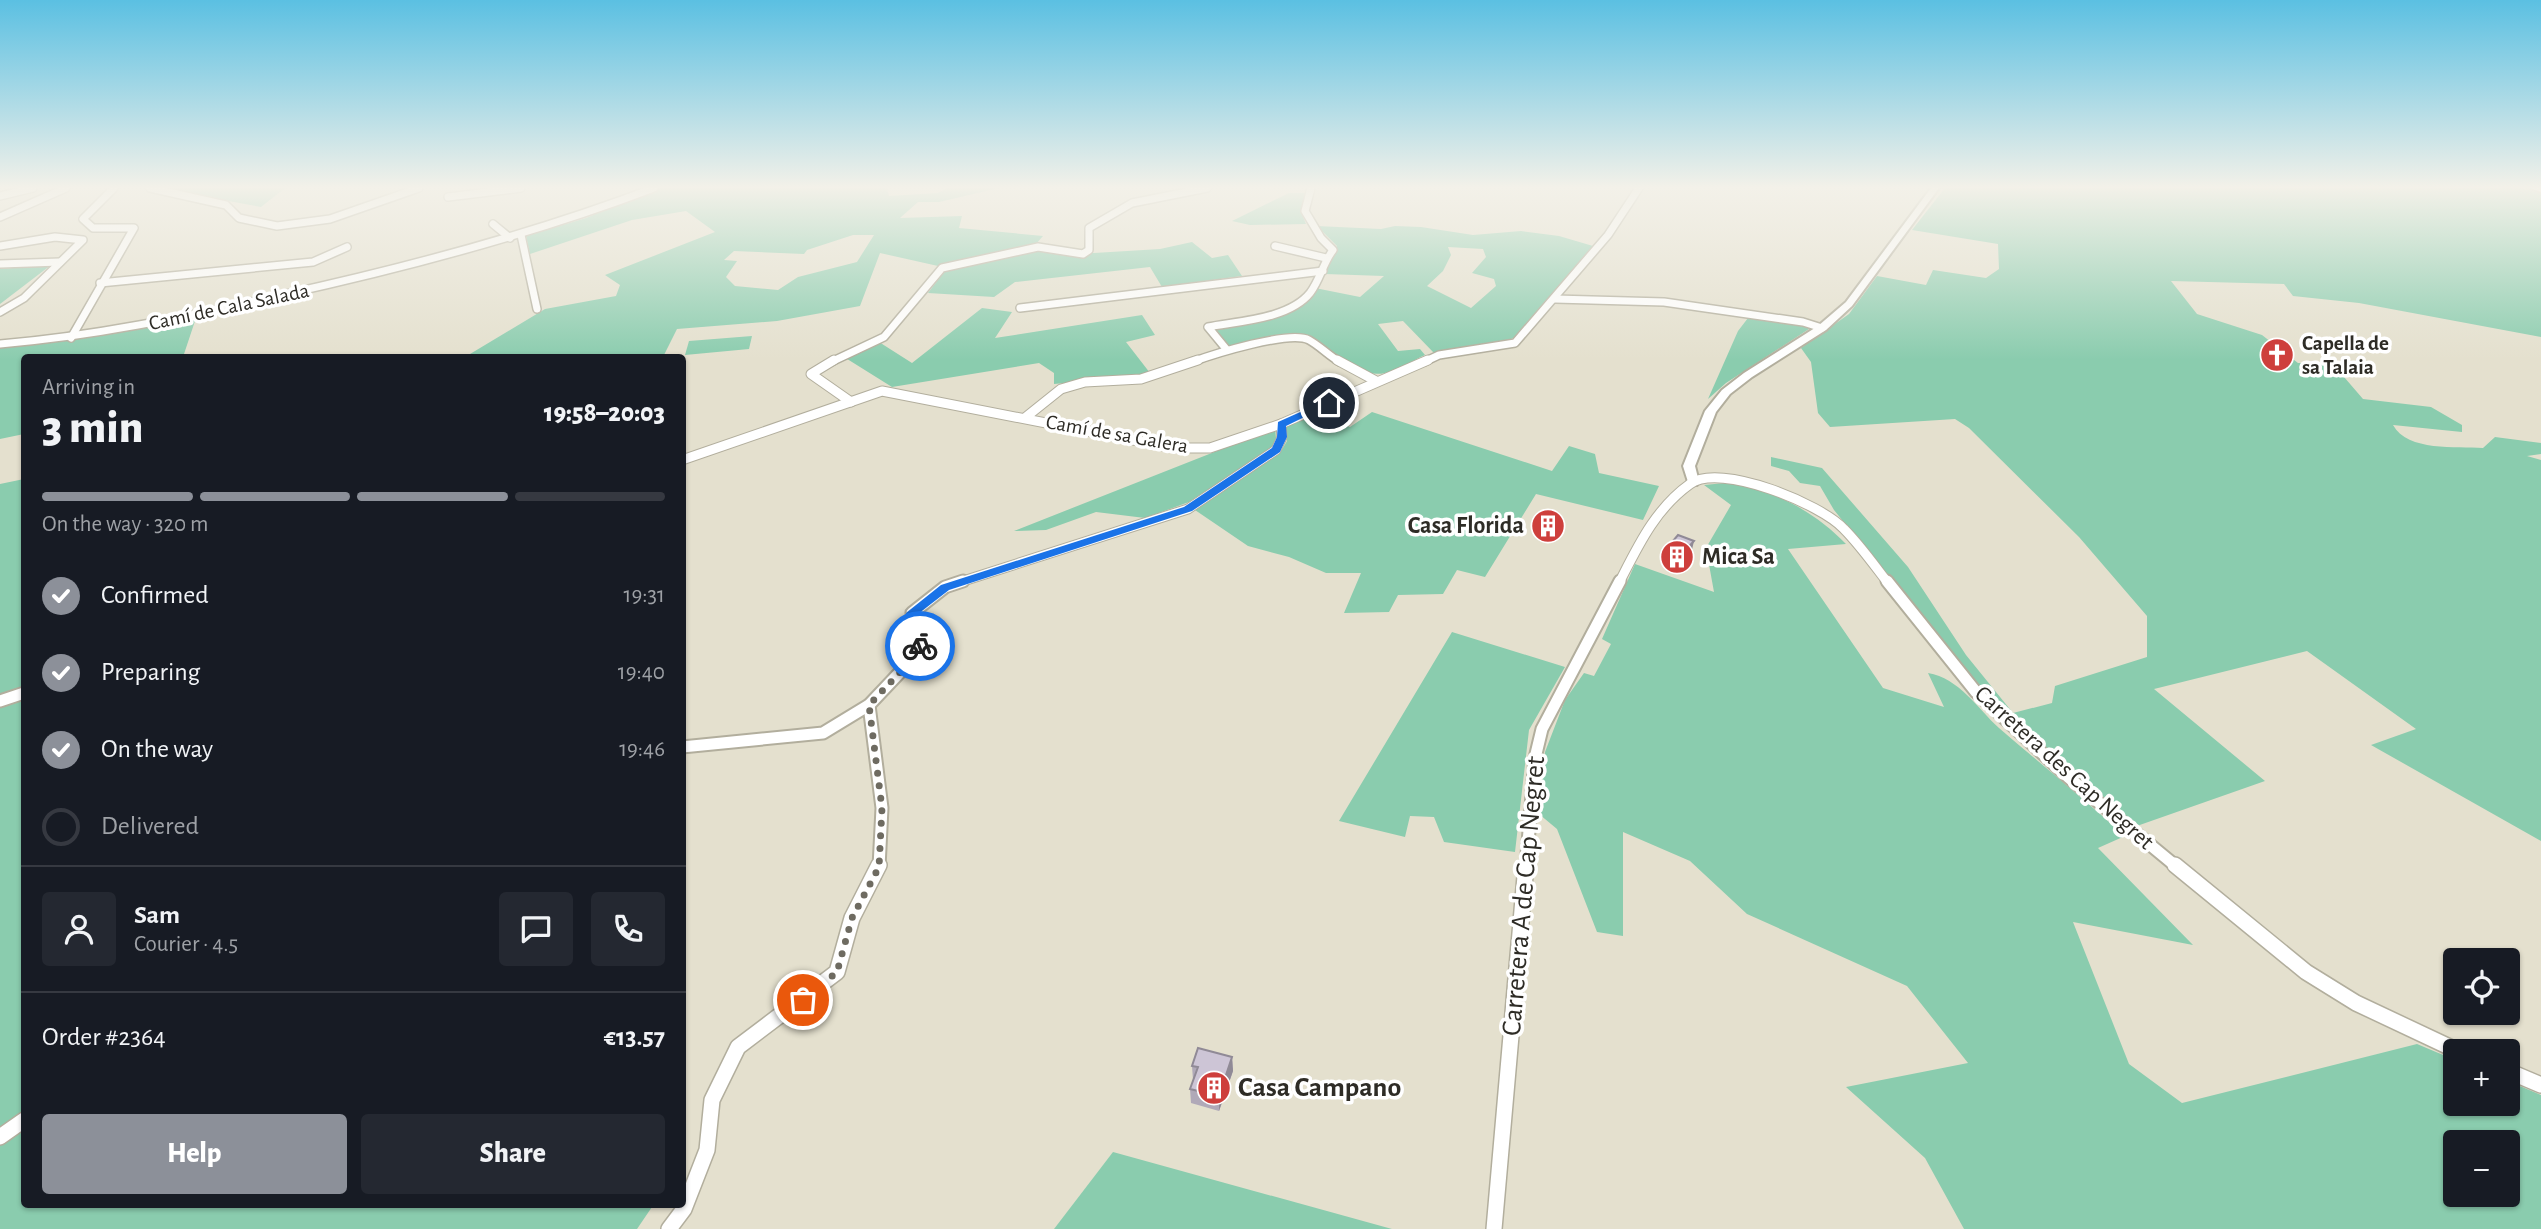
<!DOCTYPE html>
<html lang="en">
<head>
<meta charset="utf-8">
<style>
  :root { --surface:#171b24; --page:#242831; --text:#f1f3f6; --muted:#9ea1a6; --line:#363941; --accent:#8c9099 }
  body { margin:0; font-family:"Alegreya Sans",sans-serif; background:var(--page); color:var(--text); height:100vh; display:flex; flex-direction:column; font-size:26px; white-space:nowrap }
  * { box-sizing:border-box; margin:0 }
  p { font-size:23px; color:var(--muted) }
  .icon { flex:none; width:38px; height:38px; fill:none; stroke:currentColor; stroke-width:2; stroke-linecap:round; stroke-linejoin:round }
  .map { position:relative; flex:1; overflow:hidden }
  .panel { position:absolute; left:21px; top:354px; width:665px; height:854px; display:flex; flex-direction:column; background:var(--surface); border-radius:7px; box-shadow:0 2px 5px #0004 }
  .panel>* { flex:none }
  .fabs { position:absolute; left:2443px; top:948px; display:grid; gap:14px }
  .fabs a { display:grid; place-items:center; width:77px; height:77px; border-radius:7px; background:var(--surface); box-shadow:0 2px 5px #0004; font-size:35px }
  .pin { position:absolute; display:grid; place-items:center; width:60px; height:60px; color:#fff; margin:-30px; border:4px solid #fff; border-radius:50%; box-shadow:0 2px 7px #0007 }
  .courier { position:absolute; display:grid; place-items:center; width:70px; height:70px; margin:-35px; border:5px solid #1a73e8; border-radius:50%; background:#fff; color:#222; box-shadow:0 2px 9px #0007 }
  .headline em { font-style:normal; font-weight:800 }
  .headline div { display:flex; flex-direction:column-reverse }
  .headline { display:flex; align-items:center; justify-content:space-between; height:119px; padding:0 21px }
  h1 { font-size:46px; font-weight:800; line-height:52px }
  .bar { display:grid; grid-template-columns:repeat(4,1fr); gap:10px 7px; align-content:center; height:84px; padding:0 21px }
  .bar i { height:9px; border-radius:5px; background:var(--line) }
  .bar .current { background:var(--accent) }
  .bar p { grid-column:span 4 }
  .line { display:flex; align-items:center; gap:18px; padding:0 21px; border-top:2px solid var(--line) }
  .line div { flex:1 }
  .round { display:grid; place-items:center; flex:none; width:74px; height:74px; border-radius:7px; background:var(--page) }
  ol { padding:0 21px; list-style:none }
  li { display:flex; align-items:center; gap:21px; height:77px }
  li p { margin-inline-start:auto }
  li .icon { padding:7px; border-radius:50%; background:var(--accent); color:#fff; stroke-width:4 }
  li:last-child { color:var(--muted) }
  li i { width:38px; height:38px; border:4px solid var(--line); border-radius:50% }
  .button { display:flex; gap:14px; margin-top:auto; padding:14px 21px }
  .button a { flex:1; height:80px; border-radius:7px; background:var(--accent); color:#fff; font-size:28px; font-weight:800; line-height:80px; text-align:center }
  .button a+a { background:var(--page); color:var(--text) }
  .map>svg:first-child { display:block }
</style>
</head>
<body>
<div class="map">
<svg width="2541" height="1229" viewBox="0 0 2541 1229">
  <rect width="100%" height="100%" fill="#e4e0ce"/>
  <g fill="#8accae" fill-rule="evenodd">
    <polygon points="157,188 285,188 261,207"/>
    <path d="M 659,188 L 887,188 L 889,196 L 938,193 L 947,188 L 999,188 L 939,202 L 918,202 L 900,218 L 962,216 L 959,228 L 1043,236 L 1036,244 L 1094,253 L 1160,249 L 1192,242 L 1212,258 L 1228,255 L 1242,276 L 1162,287 L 1150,267 L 1015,282 L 994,297 L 928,293 L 947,268 L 880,253 L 860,306 L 777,321 L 677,329 L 663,357 L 465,357 L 545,309 L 616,296 L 620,285 L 605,275 L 715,232 L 686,211 L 632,220 L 530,254 L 526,236 L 586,218 ZM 853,235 L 874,235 L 857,262 L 798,277 L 778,290 L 735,286 L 726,277 L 737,261 L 724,260 L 734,251 L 804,254 L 807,250 Z"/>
    <path d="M 1945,188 L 2520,188 L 2541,193 L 2541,337 L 2359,303 L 2293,296 L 2284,284 L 2171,281 L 2197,314 L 2262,335 L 2298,363 L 2332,363 L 2363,399 L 2431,407 L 2462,425 L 2462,432 L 2393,425 C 2408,452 2456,446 2483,448 L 2495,437 L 2541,443 L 2541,454 L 2527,456 L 2541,460 L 2541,841 L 2371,745 L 2416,729 L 2307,651 L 2154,689 L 2265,781 L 2134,827 L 2046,754 L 1983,693 L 1834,510 L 1820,486 L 1800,483 L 1789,471 L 1771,466 L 1771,457 L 1822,468 L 1908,567 L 1966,655 L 2013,713 L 2052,703 L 2055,686 L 2147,657 L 2147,616 L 2079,537 L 1969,428 L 1955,419 L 1830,427 L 1818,413 L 1811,362 L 1801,348 L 1849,314 L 1877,276 L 1926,285 L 1933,270 L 1986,278 L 1999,269 L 1998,244 L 1912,230 Z"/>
    <polygon points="1289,193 1306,193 1301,212 1306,224 1250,225 1232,221"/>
    <path d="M 1317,226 L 1381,229 L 1395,226 L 1421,227 L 1473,235 L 1521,231 L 1559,236 L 1593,246 L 1517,337 L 1499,343 L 1434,353 L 1403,321 L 1378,324 L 1398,351 L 1420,349 L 1425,355 C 1412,361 1398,370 1385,373 C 1359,379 1328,352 1307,338 L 1232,347 L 1226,345 L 1213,330 L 1215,328 L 1289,311 L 1315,288 L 1360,297 L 1384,276 L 1325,274 L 1337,246 ZM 1448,247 L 1483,249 L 1486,257 L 1472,273 L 1494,279 L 1496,286 L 1471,308 L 1427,286 L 1443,271 L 1451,255 Z"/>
    <polygon points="51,265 0,304 0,269"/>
    <polygon points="982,308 1012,312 995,338 1142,315 1155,335 1126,342 1150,373 1142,376 1054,384 1054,373 1039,363 892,387 844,357 879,342 912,363"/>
    <polygon points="197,315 183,357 24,357 24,434 0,439 0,347 56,342"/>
    <polygon points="1748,318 1812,327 1726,383 1708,399 1738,331"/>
    <polygon points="752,336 749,349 685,355 689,341"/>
    <polygon points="1372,412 1552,471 1569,446 1595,454 1599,473 1659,486 1643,520 1536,494 1485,577 1457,570 1443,594 1398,595 1389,612 1344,613 1361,573 1326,573 1289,557 1248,546 1195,510 1280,453 1287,441 1285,424 1311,413 1350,427"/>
    <polygon points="1275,428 1276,438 1271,449 1189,502 1145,518 1096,512 1046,530 1014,531"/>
    <polygon points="24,479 24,1204 654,1204 637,1229 0,1229 0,484"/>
    <path d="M 1725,483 C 1772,489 1813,510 1846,544 L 1788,549 L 1883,688 L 1944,707 L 1928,673 C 1959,678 1978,709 1999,728 C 2041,764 2084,799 2125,836 L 2098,848 L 2193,945 L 2073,922 L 2129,1064 L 2182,1103 L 2417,1044 L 2455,1060 L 2455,1104 L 2508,1104 L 2508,1081 L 2541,1095 L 2541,1229 L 1964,1229 L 1925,1158 L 1846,1087 L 1968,1063 L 1907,986 L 1747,914 L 1690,861 L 1623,832 L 1623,936 L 1597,932 L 1557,829 L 1539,814 L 1545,752 L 1565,700 L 1584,673 L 1594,676 L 1611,644 L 1602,639 L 1635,564 L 1714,592 L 1706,548 L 1731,505 L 1704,485 ZM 2455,1143 L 2508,1143 L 2508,1195 L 2455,1195 Z"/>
    <polygon points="1452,632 1565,667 1529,730 1515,852 1444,842 1434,817 1410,816 1405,837 1339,821"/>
    <polygon points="1113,1152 1392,1229 1054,1229"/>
  </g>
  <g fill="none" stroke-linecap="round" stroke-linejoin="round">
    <g stroke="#b2ae9d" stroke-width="10">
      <g id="minor-far3">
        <polyline points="150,188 226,205 239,218 277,226 330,219 419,188"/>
        <polyline points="0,196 33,188"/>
        <polyline points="448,197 521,188"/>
        <polyline points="0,217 66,188"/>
        <polyline points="493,224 510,238"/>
        <polyline points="521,235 537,309"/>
        <polyline points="0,246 55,237 83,240 24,298 0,312"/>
        <polyline points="1275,246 1326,258"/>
        <polyline points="0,264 60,262"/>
        <polyline points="100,283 313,262 347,247"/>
        <polyline points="1555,299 1664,302 1803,322 1822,328"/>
        <polyline points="1020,308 1323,271"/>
        <polyline points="71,338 134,228 93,228 83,219 114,188"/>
        <path d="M 0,344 C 94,336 185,317 277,296 C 405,268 531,235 654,188"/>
        <path d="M 1227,350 L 1208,327 C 1239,321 1289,319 1310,293 C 1320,280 1323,263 1333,250 L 1321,238 L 1305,211 L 1311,188"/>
        <polyline points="831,362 884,337 942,268 1038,247 1083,254 1089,250 1089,228 1132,203 1207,188"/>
        <path d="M 1192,362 C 1214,354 1290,330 1309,340 C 1320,346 1329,356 1340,362"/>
        <polyline points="1424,362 1439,355 1515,343 1608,235 1639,188"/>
      </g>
    </g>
    <g stroke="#b2ae9d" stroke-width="11">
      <g id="minor-far2">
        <polyline points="834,360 811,374 851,402"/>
        <polyline points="1337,360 1376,381"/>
        <polyline points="1026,417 1061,389 1085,382 1141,379 1198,360"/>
        <polyline points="682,460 882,391 1174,448 1210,448 1281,424 1428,360"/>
        <polyline points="957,583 1188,509 1276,450 1282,437 1281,424"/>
        <path d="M 1619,583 C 1638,546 1655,509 1690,484 C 1720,462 1821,504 1844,529 C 1860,545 1874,565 1888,583"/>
      </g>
    </g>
    <g stroke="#b2ae9d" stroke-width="15">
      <g id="minor-far1">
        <polyline points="1887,581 1976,692 2068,777 2177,867"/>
        <polyline points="0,701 24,693"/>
        <polyline points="869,705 882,808 879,867"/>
        <polyline points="682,747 823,733 869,705 921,650 912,613 945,587 963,581"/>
        <polyline points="1526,867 1535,758 1542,729 1620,581"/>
      </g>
    </g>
    <g stroke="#b2ae9d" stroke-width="18">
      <g id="minor">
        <polyline points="2175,865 2306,972 2356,1003 2460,1052"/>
        <polyline points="2508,1071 2541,1085"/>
        <polyline points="0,1137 24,1120"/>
        <polyline points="669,1229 684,1209 707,1150 712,1100 738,1047 837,972 852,918 879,865"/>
        <polyline points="1494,1229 1526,865"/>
      </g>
    </g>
    <g stroke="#b2ae9d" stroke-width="4">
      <g id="tertiary">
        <polygon points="1931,188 1939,188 1852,306 1826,330 1752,377 1730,394 1716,412 1695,466 1699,482 1697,485 1689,485 1683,466 1705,411 1722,390 1744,373 1818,326 1846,302"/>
        <polygon points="2530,188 2541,188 2541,192"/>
      </g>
    </g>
    <use href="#minor-far3" stroke="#fff" stroke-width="7"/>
    <use href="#minor-far2" stroke="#fff" stroke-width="9"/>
    <use href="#minor-far1" stroke="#fff" stroke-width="11"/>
    <use href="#minor" stroke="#fff" stroke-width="15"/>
    <use href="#tertiary" fill="#fff" fill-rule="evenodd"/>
  </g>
  <g fill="#b0a9b8">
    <polygon points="1667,548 1691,554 1679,567 1664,561"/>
    <polygon points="1232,1057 1233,1071 1219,1111 1191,1103 1190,1089 1193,1080 1192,1066"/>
  </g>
  <g fill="#908a96">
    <polygon points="1694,541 1691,554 1679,567 1682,554"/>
    <polygon points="1232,1057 1233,1071 1219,1111 1219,1096"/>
  </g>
  <g fill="#cdc5d6" stroke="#908a96" stroke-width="2">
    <polygon points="1678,535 1694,541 1682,554 1667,548"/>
    <polygon points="1198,1048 1232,1057 1219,1096 1190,1089 1198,1067 1192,1066"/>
  </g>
  <linearGradient id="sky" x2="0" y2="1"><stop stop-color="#5bc0e2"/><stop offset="0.52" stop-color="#f3f1e9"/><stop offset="1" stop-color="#f3f1e9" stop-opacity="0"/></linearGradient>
  <rect width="2541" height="360" fill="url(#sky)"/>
  <polygon fill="#1a73e8" points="1325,401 1333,403 1286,426 1287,437 1280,452 1192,511 949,590 918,614 926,646 920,650 914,646 906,613 941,585 1184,507 1272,448 1277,437 1278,422"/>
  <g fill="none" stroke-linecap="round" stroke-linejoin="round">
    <polyline stroke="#6e6b61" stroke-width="7" stroke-dasharray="0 12.6" points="803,1000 837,972 852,918 879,867 882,808 869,705 921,650 920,646"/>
  </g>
  <defs>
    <g id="church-disc" transform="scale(1.75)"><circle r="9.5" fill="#ce3f3c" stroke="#fff"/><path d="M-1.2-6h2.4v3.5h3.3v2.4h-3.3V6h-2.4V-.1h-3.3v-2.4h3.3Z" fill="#fff"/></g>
    <g id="building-disc" transform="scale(1.75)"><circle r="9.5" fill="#ce3f3c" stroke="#fff"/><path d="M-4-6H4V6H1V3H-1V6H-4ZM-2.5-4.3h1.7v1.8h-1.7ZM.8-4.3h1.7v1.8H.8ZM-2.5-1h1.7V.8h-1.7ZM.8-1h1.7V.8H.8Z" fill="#fff"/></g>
  </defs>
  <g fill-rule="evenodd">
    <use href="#church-disc" x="2277" y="355"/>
    <use href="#building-disc" x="1548" y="526"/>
    <use href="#building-disc" x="1677" y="557"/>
    <use href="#building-disc" x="1214" y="1088"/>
  </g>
  <g text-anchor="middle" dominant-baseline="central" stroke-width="7" stroke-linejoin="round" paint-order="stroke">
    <g font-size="21" fill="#2e2c26" stroke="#fff">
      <text transform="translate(229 307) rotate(-12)">Camí de Cala Salada</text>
      <text transform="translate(1117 434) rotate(10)">Camí de sa Galera</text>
    </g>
    <g font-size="21" font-weight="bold" fill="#2e2c26" stroke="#fff" text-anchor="start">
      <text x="2302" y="343">Capella de<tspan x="2302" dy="24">sa Talaia</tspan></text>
    </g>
    <g font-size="24" font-weight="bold" fill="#2e2c26" stroke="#fff" text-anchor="end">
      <text x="1524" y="526">Casa Florida</text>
      <text x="1702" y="557" text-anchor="start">Mica Sa</text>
    </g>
    <g font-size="24" fill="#2e2c26" stroke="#fff">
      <text transform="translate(2064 768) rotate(42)">Carretera des Cap Negret</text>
    </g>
    <g font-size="28" fill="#2e2c26" stroke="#fff">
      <text transform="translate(1524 896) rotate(-85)">Carretera A de Cap Negret</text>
    </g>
    <g font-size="28" font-weight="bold" fill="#2e2c26" stroke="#fff" text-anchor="start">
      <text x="1238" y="1088">Casa Campano</text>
    </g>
  </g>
</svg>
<div class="fabs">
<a><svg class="icon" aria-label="locate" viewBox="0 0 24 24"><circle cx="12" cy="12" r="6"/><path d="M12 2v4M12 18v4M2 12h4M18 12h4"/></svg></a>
<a>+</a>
<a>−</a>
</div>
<div class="pin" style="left:803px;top:1000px;background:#ea580c"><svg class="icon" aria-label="bag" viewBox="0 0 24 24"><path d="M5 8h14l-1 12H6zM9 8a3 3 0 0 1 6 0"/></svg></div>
<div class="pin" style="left:1329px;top:403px;background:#1f2937"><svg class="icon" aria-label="home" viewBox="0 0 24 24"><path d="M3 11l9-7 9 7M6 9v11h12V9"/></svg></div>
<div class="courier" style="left:920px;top:646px"><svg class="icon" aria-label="bike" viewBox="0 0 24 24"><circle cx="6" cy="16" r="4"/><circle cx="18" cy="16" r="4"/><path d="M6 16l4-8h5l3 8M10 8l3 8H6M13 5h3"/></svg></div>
<section class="panel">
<div class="headline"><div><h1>3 min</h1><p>Arriving in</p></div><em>19:58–20:03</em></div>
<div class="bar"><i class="current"></i><i class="current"></i><i class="current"></i><i></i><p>On the way · 320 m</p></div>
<ol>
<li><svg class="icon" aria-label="check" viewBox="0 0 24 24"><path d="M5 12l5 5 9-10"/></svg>Confirmed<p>19:31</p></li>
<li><svg class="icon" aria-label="check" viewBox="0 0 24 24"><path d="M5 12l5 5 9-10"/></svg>Preparing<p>19:40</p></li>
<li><svg class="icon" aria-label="check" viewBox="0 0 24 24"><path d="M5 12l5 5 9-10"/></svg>On the way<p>19:46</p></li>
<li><i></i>Delivered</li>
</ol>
<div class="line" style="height:126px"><a class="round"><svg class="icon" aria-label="person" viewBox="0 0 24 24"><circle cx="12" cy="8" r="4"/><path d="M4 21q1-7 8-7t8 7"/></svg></a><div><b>Sam</b><p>Courier · 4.5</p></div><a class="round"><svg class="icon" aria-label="chat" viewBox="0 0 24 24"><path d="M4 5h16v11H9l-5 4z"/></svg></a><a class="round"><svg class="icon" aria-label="phone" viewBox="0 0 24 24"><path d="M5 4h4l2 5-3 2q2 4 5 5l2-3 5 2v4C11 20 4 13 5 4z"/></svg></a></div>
<div class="line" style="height:91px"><div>Order #2364</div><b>€13.57</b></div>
<div class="button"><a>Help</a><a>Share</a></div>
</section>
</div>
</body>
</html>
